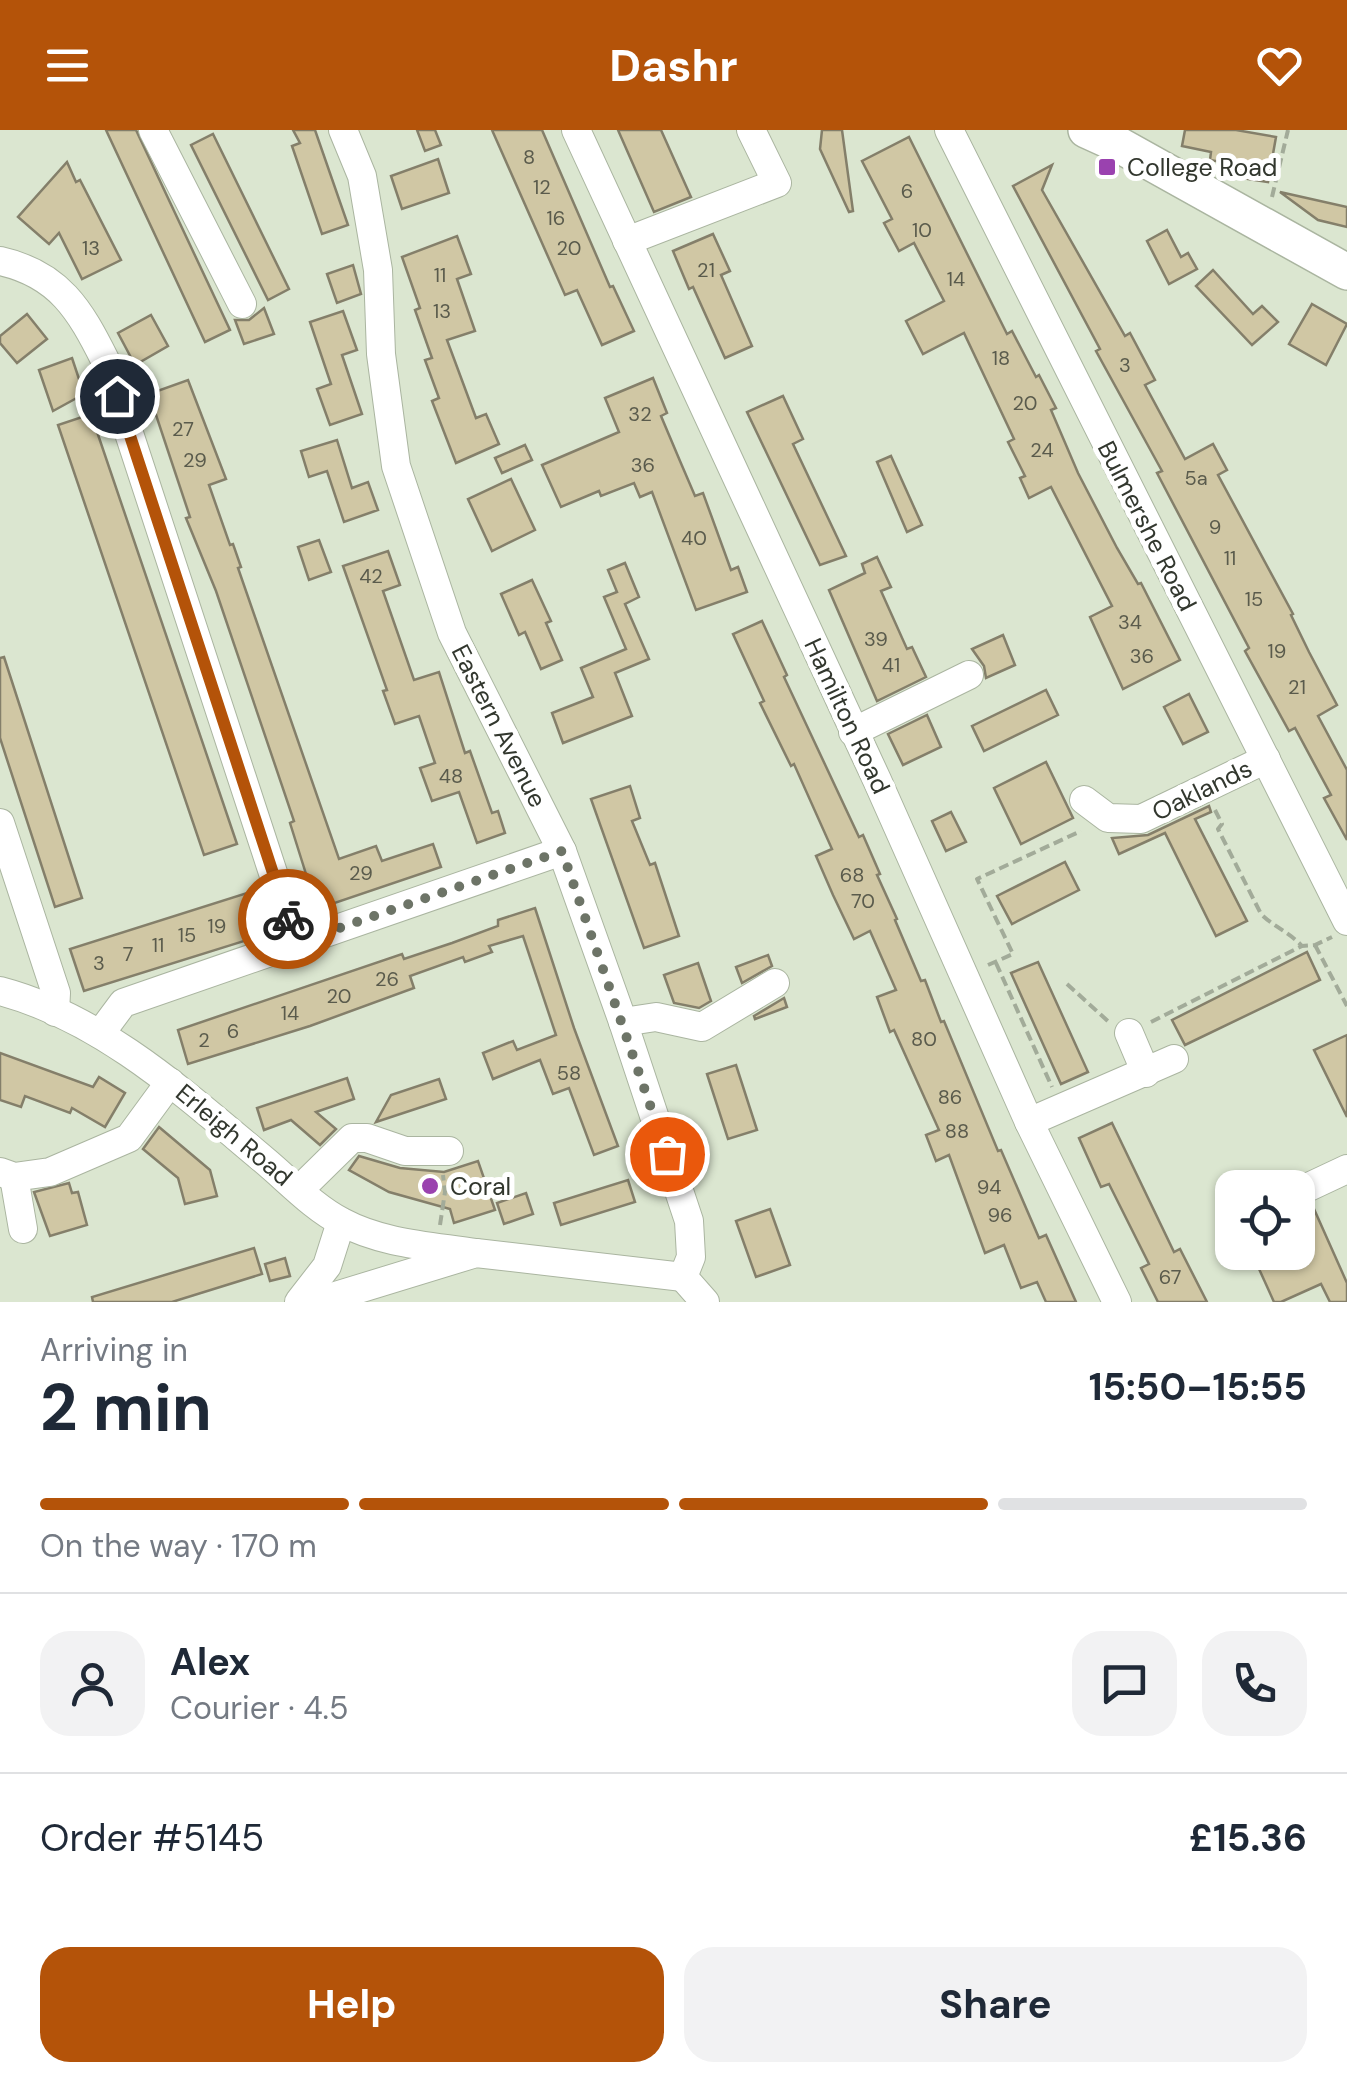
<!DOCTYPE html>
<html lang="en">
<head>
<meta charset="utf-8">
<style>
  :root { --surface:#fff; --page:#f2f2f3; --text:#1f2937; --muted:#747a83; --line:#e0e1e3; --accent:#b45309 }
  body { margin:0; font-family:"DM Sans",sans-serif; background:var(--page); color:var(--text); height:100vh; display:flex; flex-direction:column; font-size:38px; white-space:nowrap }
  * { box-sizing:border-box; margin:0 }
  p { font-size:32px; color:var(--muted) }
  .icon { flex:none; width:55px; height:55px; fill:none; stroke:currentColor; stroke-width:2; stroke-linecap:round; stroke-linejoin:round }
  .map { position:relative; height:1172px; overflow:hidden }
  .side { display:flex; flex-direction:column; background:var(--surface); flex:1 }
  .side>* { flex:none }
  .controls { position:absolute; left:1215px; top:1040px; display:grid; gap:20px }
  .controls a { display:grid; place-items:center; width:100px; height:100px; border-radius:20px; background:var(--surface); box-shadow:0 2px 8px #0004; font-size:50px }
  .pin { position:absolute; display:grid; place-items:center; width:85px; height:85px; color:#fff; margin:-42px; border:5px solid #fff; border-radius:50%; box-shadow:0 2px 10px #0007 }
  .courier { position:absolute; display:grid; place-items:center; width:100px; height:100px; margin:-50px; border:8px solid #b45309; border-radius:50%; background:#fff; color:#222; box-shadow:0 2px 12px #0007 }
  .overview em { font-style:normal; font-weight:700 }
  .overview div { display:flex; flex-direction:column-reverse }
  .overview { display:flex; align-items:center; justify-content:space-between; height:170px; padding:0 40px }
  h1 { font-size:65px; font-weight:700; line-height:75px }
  .bar { display:grid; grid-template-columns:repeat(4,1fr); gap:15px 10px; align-content:center; height:120px; padding:0 40px }
  .bar i { height:12px; border-radius:8px; background:var(--line) }
  .bar .selected { background:var(--accent) }
  .bar p { grid-column:span 4 }
  .line { display:flex; align-items:center; gap:25px; padding:0 40px; border-top:2px solid var(--line) }
  .line div { flex:1 }
  .round { display:grid; place-items:center; flex:none; width:105px; height:105px; border-radius:30px; background:var(--page) }
  .cta { display:flex; gap:20px; margin-top:auto; padding:20px 40px }
  .cta a { flex:1; height:115px; border-radius:30px; background:var(--accent); color:#fff; font-size:40px; font-weight:700; line-height:115px; text-align:center }
  .cta a+a { background:var(--page); color:var(--text) }
  header { display:flex; justify-content:space-between; align-items:center; height:130px; padding:0 40px; background:var(--accent); color:#fff; font-size:45px; font-weight:700 }
  .map>svg:first-child { display:block }
</style>
</head>
<body>
<header><svg class="icon" aria-label="menu" viewBox="0 0 24 24"><path d="M4 6h16M4 12h16M4 18h16"/></svg>Dashr<svg class="icon" aria-label="heart" viewBox="0 0 24 24"><path d="M12 20l-8-8c-3-5 5-10 8-4 3-6 11-1 8 4z"/></svg></header>
<div class="map">
<svg width="1347" height="1172" viewBox="0 0 1347 1172">
  <rect width="100%" height="100%" fill="#dbe6d0"/>
  <g fill="#d0c7a4" stroke="#847f6a" stroke-width="2.5">
    <polygon points="106,0 136,0 230,200 205,212"/>
    <polygon points="293,0 315,0 348,95 322,104 292,16 300,13"/>
    <polygon points="417,0 435,0 441,15 425,21"/>
    <polygon points="492,0 542,0 610,157 613,156 634,201 602,215 577,160 565,165"/>
    <polygon points="618,0 661,0 691,67 654,82"/>
    <polygon points="822,0 842,0 853,81 849,82 820,19"/>
    <polygon points="1185,0 1236,0 1276,7 1268,52 1235,47 1238,35 1210,30 1211,22 1182,16"/>
    <polygon points="213,4 289,159 268,170 191,15"/>
    <polygon points="909,7 1007,204 1012,201 1036,247 1039,245 1056,278 1051,280 1078,343 1117,418 1138,454 1141,453 1180,530 1123,559 1090,487 1112,476 1051,357 1029,368 1020,348 1025,346 1008,312 1014,309 964,203 923,224 906,191 944,171 914,113 899,121 884,93 892,89 862,31"/>
    <polygon points="438,29 449,63 402,79 391,46"/>
    <polygon points="67,32 76,52 80,50 121,130 82,149 59,103 49,114 18,87"/>
    <polygon points="1052,35 1042,60 1125,206 1130,203 1155,250 1145,255 1185,329 1213,314 1227,340 1218,345 1293,484 1291,485 1309,522 1337,575 1318,586 1347,640 1347,710 1324,668 1331,665 1295,598 1289,601 1245,521 1249,518 1157,343 1162,341 1096,221 1100,219 1013,56"/>
    <polygon points="1280,62 1347,77 1347,97 1318,90"/>
    <polygon points="1167,100 1181,127 1188,123 1197,139 1169,154 1147,111"/>
    <polygon points="713,104 730,141 721,145 752,216 725,228 693,157 689,159 673,121"/>
    <polygon points="457,106 471,144 457,149 475,201 447,210 476,288 486,284 499,314 456,333 432,271 439,268 425,230 432,228 415,180 420,178 402,127"/>
    <polygon points="353,135 361,164 337,173 327,144"/>
    <polygon points="1213,140 1253,184 1262,176 1278,192 1252,215 1196,156"/>
    <polygon points="1312,174 1347,194 1326,235 1289,214"/>
    <polygon points="264,178 274,204 244,214 235,190 249,190"/>
    <polygon points="343,181 357,220 342,225 362,284 330,295 317,259 331,254 310,192"/>
    <polygon points="27,184 47,209 17,233 0,213 0,206"/>
    <polygon points="151,185 168,216 135,235 118,203"/>
    <polygon points="72,228 84,264 53,281 39,240"/>
    <polygon points="653,248 667,283 661,286 680,331 695,366 703,363 731,440 738,437 747,462 696,480 652,362 640,367 634,353 601,366 599,361 561,377 542,335 619,302 605,268"/>
    <polygon points="188,250 226,349 209,355 230,415 233,414 241,437 238,438 339,729 376,716 382,731 433,714 441,737 317,779 290,693 294,691 216,461 186,388 190,387 149,264"/>
    <polygon points="783,266 803,309 793,314 846,426 820,435 747,282"/>
    <polygon points="91,284 237,714 204,725 58,295"/>
    <polygon points="337,310 352,358 368,352 378,380 344,392 327,341 309,347 301,321"/>
    <polygon points="525,315 532,330 502,343 495,328"/>
    <polygon points="891,326 922,395 907,402 877,332"/>
    <polygon points="511,349 535,400 492,421 468,369"/>
    <polygon points="319,410 331,442 309,450 298,417"/>
    <polygon points="388,421 400,455 383,461 414,550 439,542 465,623 470,621 492,683 498,681 505,703 477,713 459,662 432,671 420,638 435,633 419,586 395,594 383,561 387,560 343,436"/>
    <polygon points="877,427 891,457 881,461 907,519 912,517 926,547 877,571 829,460 865,443 862,434"/>
    <polygon points="625,433 639,467 625,474 649,529 615,543 632,586 563,613 552,583 593,567 581,538 626,519 604,467 617,462 608,440"/>
    <polygon points="532,450 551,491 546,493 562,530 541,539 525,502 519,505 501,464"/>
    <polygon points="762,491 787,545 784,547 859,707 863,705 880,744 877,745 897,789 895,790 921,851 925,850 941,892 944,891 998,1021 1001,1020 1039,1108 1046,1105 1076,1172 1046,1172 1037,1152 1021,1158 1004,1115 985,1123 949,1025 936,1031 926,1005 939,1000 894,900 890,902 877,867 896,860 870,801 854,809 833,765 816,726 832,719 794,634 791,636 760,573 764,571 733,504"/>
    <polygon points="1003,505 1015,535 986,548 984,536 972,519"/>
    <polygon points="4,527 82,768 55,777 0,608 0,528"/>
    <polygon points="1046,560 1058,585 984,621 972,596"/>
    <polygon points="1189,564 1208,602 1183,614 1164,577"/>
    <polygon points="927,585 941,617 903,635 888,604"/>
    <polygon points="1046,632 1073,688 1021,714 994,658"/>
    <polygon points="630,656 640,688 632,691 650,735 655,733 679,806 644,818 591,669"/>
    <polygon points="1209,676 1211,682 1195,689 1247,791 1216,806 1165,703 1119,724 1112,708 1148,705"/>
    <polygon points="951,682 966,712 946,721 932,691"/>
    <polygon points="1065,732 1079,760 1012,794 997,766"/>
    <polygon points="247,763 260,806 84,861 70,819"/>
    <polygon points="535,778 574,898 618,1016 594,1025 569,958 553,964 540,930 493,949 483,923 513,911 517,920 556,905 523,806 489,816 492,822 465,832 463,827 410,846 414,858 310,896 188,934 178,900 402,824 404,829 452,813 498,796 498,790"/>
    <polygon points="1307,822 1320,850 1185,915 1172,890"/>
    <polygon points="768,825 772,836 742,853 736,837"/>
    <polygon points="1038,832 1088,942 1061,954 1011,843"/>
    <polygon points="698,833 711,871 699,878 674,873 664,845"/>
    <polygon points="784,868 787,877 755,889 754,886"/>
    <polygon points="1347,905 1347,987 1314,920"/>
    <polygon points="0,923 93,957 99,947 125,963 105,997 72,978 70,983 25,966 21,977 0,970"/>
    <polygon points="736,935 757,1000 728,1009 707,944"/>
    <polygon points="347,948 354,969 316,982 336,999 320,1015 291,990 264,1000 257,978"/>
    <polygon points="439,949 446,969 376,992 391,965"/>
    <polygon points="1112,993 1174,1122 1180,1119 1207,1172 1158,1172 1141,1138 1149,1134 1109,1054 1101,1057 1079,1008"/>
    <polygon points="159,997 210,1040 217,1066 185,1074 178,1048 143,1019"/>
    <polygon points="359,1026 400,1038 444,1042 478,1031 495,1080 454,1093 450,1079 389,1062 349,1040"/>
    <polygon points="628,1050 635,1072 561,1095 554,1073"/>
    <polygon points="69,1053 72,1063 78,1062 87,1095 50,1106 34,1062"/>
    <polygon points="526,1063 533,1084 504,1094 497,1073"/>
    <polygon points="770,1079 790,1135 756,1147 736,1091"/>
    <polygon points="1314,1079 1347,1153 1347,1172 1330,1172 1321,1154 1281,1172 1274,1172 1255,1130 1272,1122 1298,1122 1298,1086"/>
    <polygon points="254,1118 262,1144 172,1172 93,1172 92,1167"/>
    <polygon points="285,1128 290,1146 270,1151 265,1134"/>
  </g>
  <g fill="none" stroke-linecap="round" stroke-linejoin="round">
    <g stroke="#aab5a0" stroke-width="30">
      <g id="minor">
        <polyline points="153,0 242,174"/>
        <polyline points="343,0 362,46 378,140 381,224 396,336 452,503 562,721 623,892 689,1091 691,1127 683,1147"/>
        <polyline points="576,0 877,650 1029,992 1117,1172"/>
        <polyline points="949,0 1347,791"/>
        <polyline points="627,111 777,53 751,0"/>
        <path d="M 0,131 C 59,144 80,180 105,230 L 296,813"/>
        <polyline points="853,602 969,545"/>
        <polyline points="1084,670 1108,688 1141,689 1266,629"/>
        <polyline points="0,693 56,863 55,882"/>
        <path d="M 0,861 C 102,888 185,964 264,1030 C 288,1050 314,1078 342,1092 C 383,1114 431,1116 476,1123"/>
        <polyline points="623,892 656,887 702,897 775,853"/>
        <polyline points="1129,903 1146,943"/>
        <polyline points="100,904 123,873 562,721"/>
        <polyline points="1029,992 1174,929"/>
        <polyline points="0,1042 14,1047 50,1042 129,1008 170,952"/>
        <polyline points="14,1047 23,1099"/>
        <polyline points="299,1060 352,1008 367,1008 405,1021 449,1021"/>
        <polyline points="1298,1062 1347,1039"/>
        <polyline points="683,1147 705,1172"/>
        <polyline points="299,1172 327,1136 341,1092"/>
        <polyline points="316,1172 476,1123 683,1147"/>
      </g>
    </g>
    <g stroke="#aab5a0" stroke-width="38">
      <polyline id="major" points="1086,0 1119,15 1347,142"/>
    </g>
    <g stroke="#a2ab99" stroke-width="4" stroke-dasharray="10 5" stroke-linecap="butt">
      <polyline points="1272,67 1288,0"/>
      <path d="M 1215,680 L 1222,694 L 1218,699 L 1261,784 C 1274,797 1289,802 1302,816"/>
      <polyline points="1315,815 1347,876"/>
      <polyline points="996,833 1052,957"/>
      <polyline points="988,835 1013,824 977,749 1081,701"/>
      <polyline points="1067,854 1110,893"/>
      <polyline points="1151,892 1302,816 1315,815 1332,807"/>
      <polyline points="440,1095 445,1062 443,1045"/>
    </g>
    <use href="#minor" stroke="#fff" stroke-width="28"/>
    <use href="#major" stroke="#fff" stroke-width="35"/>
  </g>
  <g fill="none" stroke-linecap="round" stroke-linejoin="round">
    <polyline stroke="#6d7467" stroke-width="10" stroke-dasharray="0 18" points="288,789 296,813 562,721 667,1024"/>
    <polyline stroke="#b45309" stroke-width="12" points="117,266 288,789"/>
  </g>
  <g fill="#9a42af" stroke="#fff" stroke-width="4">
    <rect x="1097" y="27" width="20" height="20" rx="5"/>
    <circle cx="430" cy="1056" r="10"/>
  </g>
  <g text-anchor="middle" dominant-baseline="central" stroke-width="10" stroke-linejoin="round" paint-order="stroke">
    <g font-size="20" fill="#5a5b4c">
      <text x="529" y="27">8</text>
      <text x="542" y="57">12</text>
      <text x="907" y="61">6</text>
      <text x="556" y="88">16</text>
      <text x="922" y="100">10</text>
      <text x="91" y="118">13</text>
      <text x="569" y="118">20</text>
      <text x="706" y="140">21</text>
      <text x="440" y="145">11</text>
      <text x="956" y="149">14</text>
      <text x="442" y="181">13</text>
      <text x="1001" y="228">18</text>
      <text x="1125" y="235">3</text>
      <text x="1025" y="273">20</text>
      <text x="640" y="284">32</text>
      <text x="183" y="299">27</text>
      <text x="1042" y="320">24</text>
      <text x="195" y="330">29</text>
      <text x="643" y="335">36</text>
      <text x="1196" y="348">5a</text>
      <text x="1215" y="397">9</text>
      <text x="694" y="408">40</text>
      <text x="1230" y="428">11</text>
      <text x="371" y="446">42</text>
      <text x="1254" y="469">15</text>
      <text x="1130" y="492">34</text>
      <text x="876" y="509">39</text>
      <text x="1277" y="521">19</text>
      <text x="1142" y="526">36</text>
      <text x="891" y="535">41</text>
      <text x="1297" y="557">21</text>
      <text x="451" y="646">48</text>
      <text x="361" y="743">29</text>
      <text x="852" y="745">68</text>
      <text x="863" y="771">70</text>
      <text x="217" y="796">19</text>
      <text x="187" y="805">15</text>
      <text x="158" y="815">11</text>
      <text x="128" y="824">7</text>
      <text x="99" y="833">3</text>
      <text x="387" y="849">26</text>
      <text x="339" y="866">20</text>
      <text x="290" y="883">14</text>
      <text x="233" y="901">6</text>
      <text x="924" y="909">80</text>
      <text x="204" y="910">2</text>
      <text x="569" y="943">58</text>
      <text x="950" y="967">86</text>
      <text x="957" y="1001">88</text>
      <text x="989" y="1057">94</text>
      <text x="1000" y="1085">96</text>
      <text x="1170" y="1147">67</text>
    </g>
    <g font-size="25" fill="#32372e" stroke="#fff" text-anchor="start">
      <text x="1127" y="37">College Road</text>
      <text x="450" y="1056">Coral</text>
    </g>
    <g font-size="25" fill="#32372e" stroke="#fff">
      <text transform="translate(1147 396) rotate(63)">Bulmershe Road</text>
      <text transform="translate(847 586) rotate(65)">Hamilton Road</text>
      <text transform="translate(499 596) rotate(63)">Eastern Avenue</text>
      <text transform="translate(1202 660) rotate(-26)">Oaklands</text>
      <text transform="translate(234 1005) rotate(40)">Erleigh Road</text>
    </g>
  </g>
</svg>
<div class="controls">
<a><svg class="icon" aria-label="locate" viewBox="0 0 24 24"><circle cx="12" cy="12" r="6"/><path d="M12 2v4M12 18v4M2 12h4M18 12h4"/></svg></a>
</div>
<div class="pin" style="left:667px;top:1024px;background:#ea580c"><svg class="icon" aria-label="bag" viewBox="0 0 24 24"><path d="M5 8h14l-1 12H6zM9 8a3 3 0 0 1 6 0"/></svg></div>
<div class="pin" style="left:117px;top:266px;background:#1f2937"><svg class="icon" aria-label="home" viewBox="0 0 24 24"><path d="M3 11l9-7 9 7M6 9v11h12V9"/></svg></div>
<div class="courier" style="left:288px;top:789px"><svg class="icon" aria-label="bike" viewBox="0 0 24 24"><circle cx="6" cy="16" r="4"/><circle cx="18" cy="16" r="4"/><path d="M6 16l4-8h5l3 8M10 8l3 8H6M13 5h3"/></svg></div>
</div>
<section class="side">
<div class="overview"><div><h1>2 min</h1><p>Arriving in</p></div><em>15:50–15:55</em></div>
<div class="bar"><i class="selected"></i><i class="selected"></i><i class="selected"></i><i></i><p>On the way · 170 m</p></div>
<div class="line" style="height:180px"><a class="round"><svg class="icon" aria-label="person" viewBox="0 0 24 24"><circle cx="12" cy="8" r="4"/><path d="M4 21q1-7 8-7t8 7"/></svg></a><div><b>Alex</b><p>Courier · 4.5</p></div><a class="round"><svg class="icon" aria-label="chat" viewBox="0 0 24 24"><path d="M4 5h16v11H9l-5 4z"/></svg></a><a class="round"><svg class="icon" aria-label="phone" viewBox="0 0 24 24"><path d="M5 4h4l2 5-3 2q2 4 5 5l2-3 5 2v4C11 20 4 13 5 4z"/></svg></a></div>
<div class="line" style="height:130px"><div>Order #5145</div><b>£15.36</b></div>
<div class="cta"><a>Help</a><a>Share</a></div>
</section>
</body>
</html>
